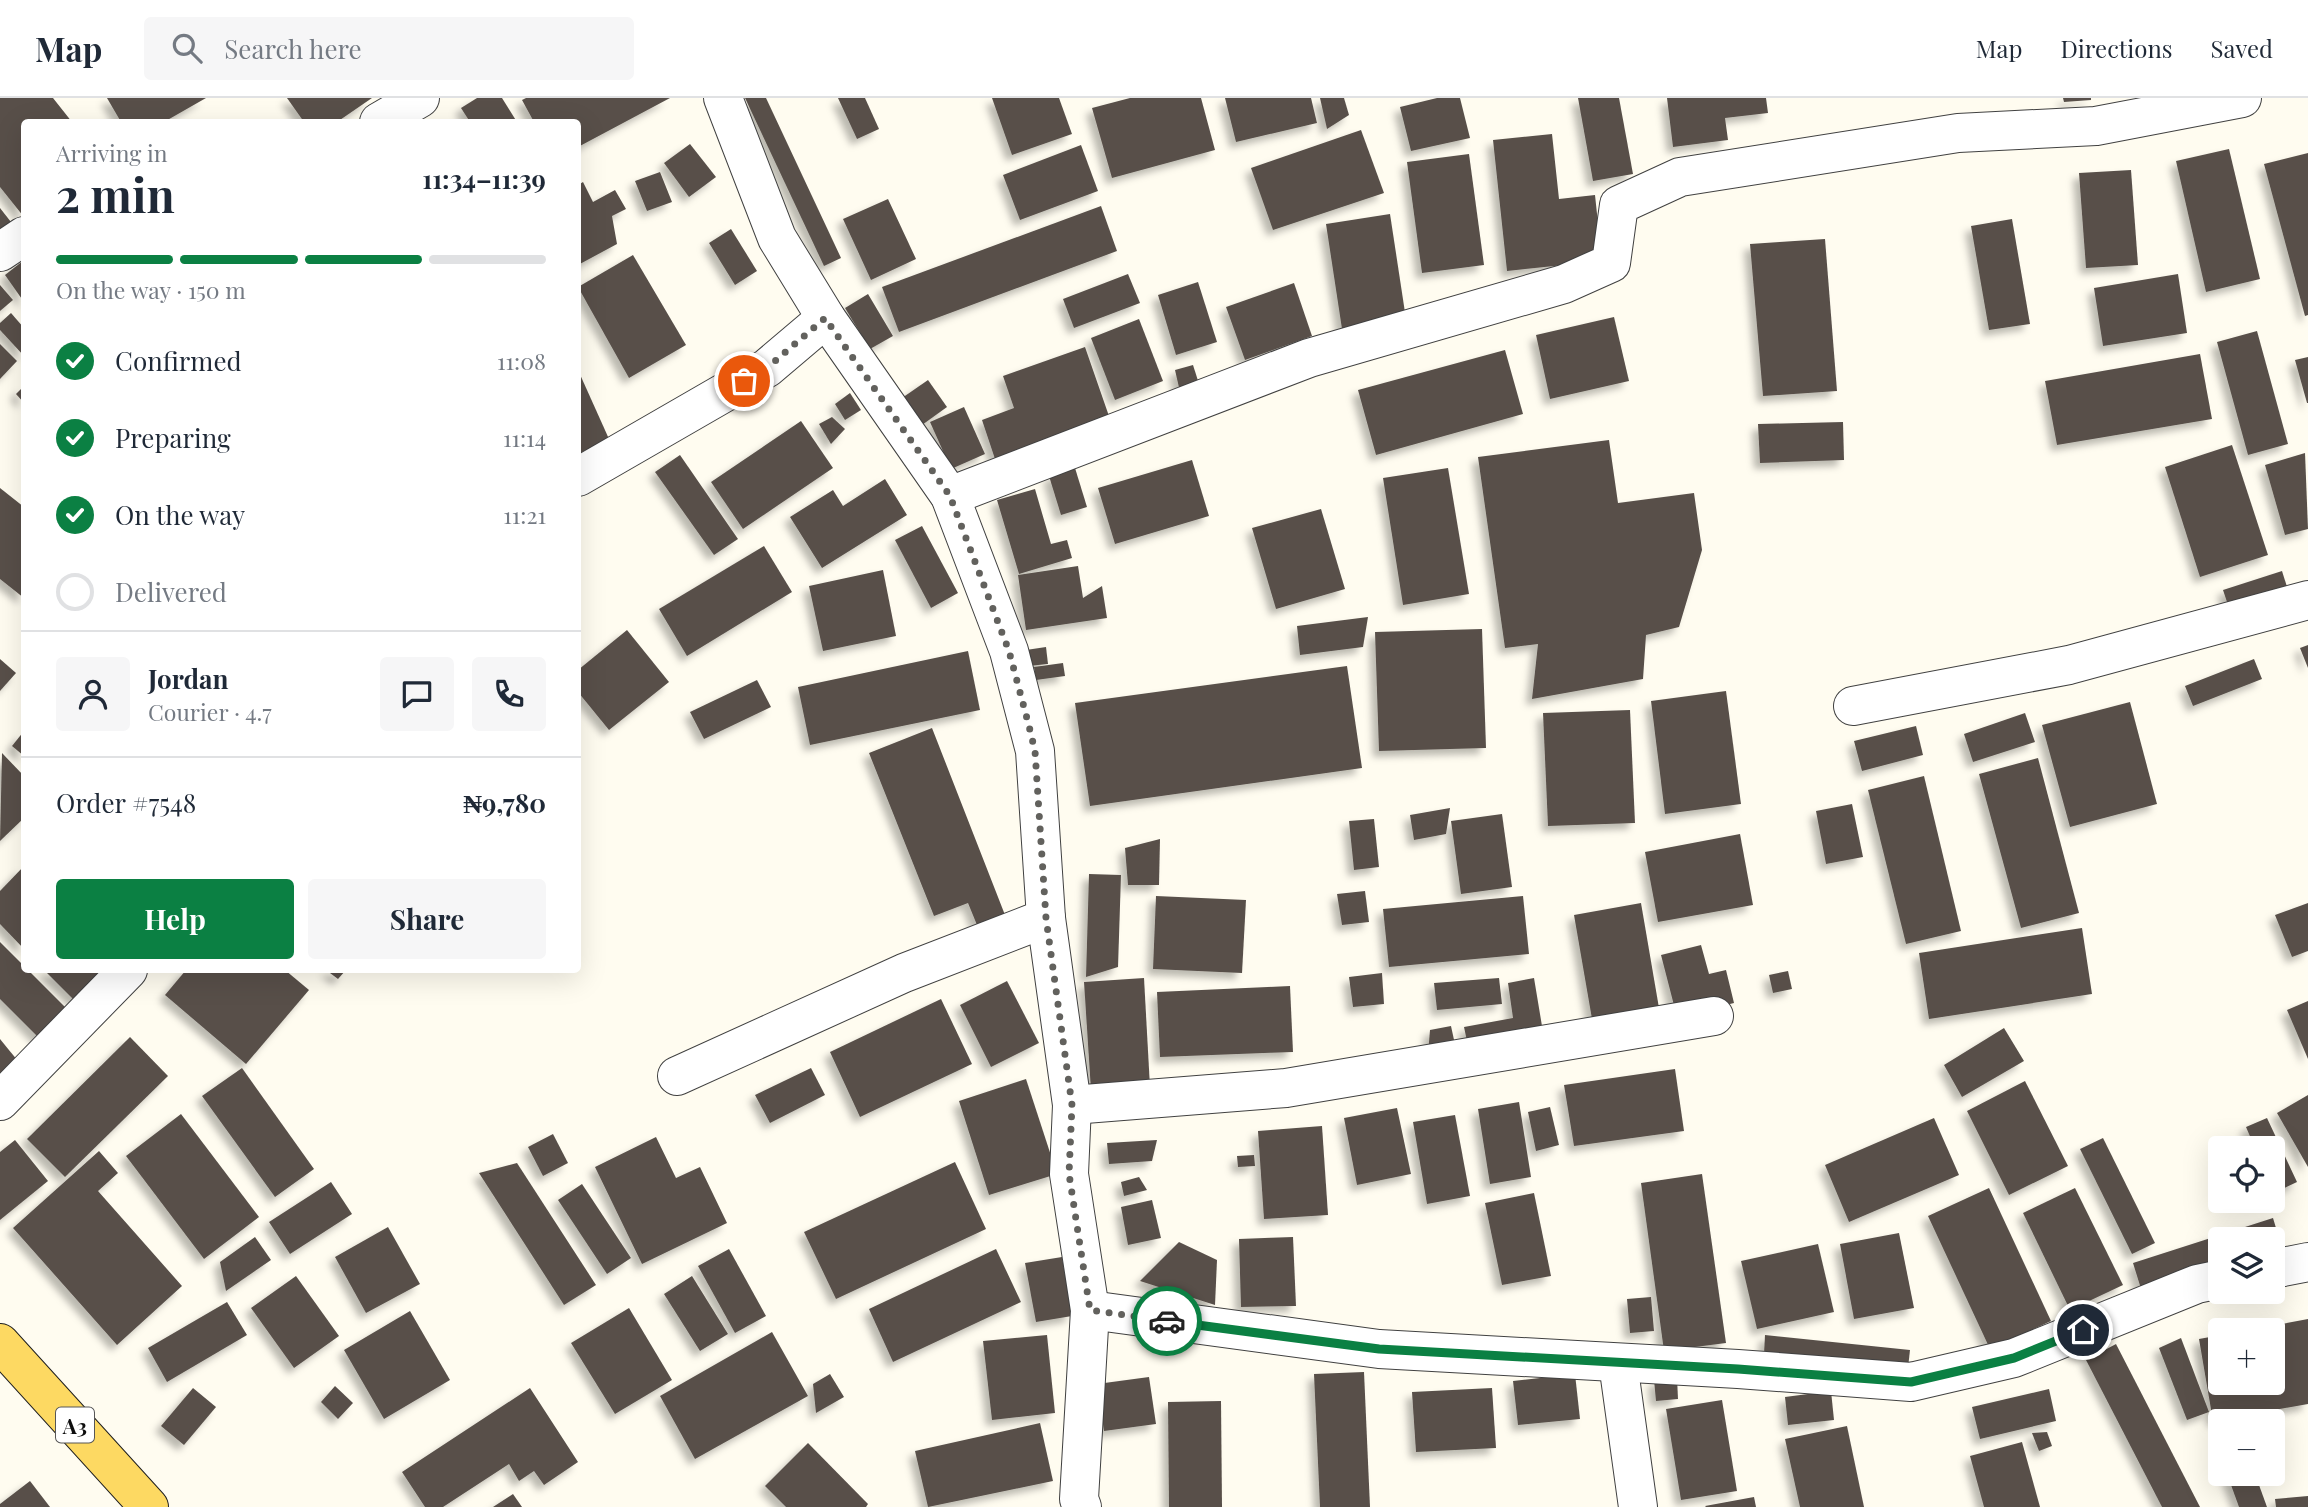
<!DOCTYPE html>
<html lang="en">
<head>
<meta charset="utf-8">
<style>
  :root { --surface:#fff; --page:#f6f6f7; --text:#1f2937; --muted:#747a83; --line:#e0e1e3; --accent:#0b8043 }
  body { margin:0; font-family:"Playfair Display",serif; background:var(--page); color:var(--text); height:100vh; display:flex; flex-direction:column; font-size:26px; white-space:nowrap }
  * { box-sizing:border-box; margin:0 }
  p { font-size:23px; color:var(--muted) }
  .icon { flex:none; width:38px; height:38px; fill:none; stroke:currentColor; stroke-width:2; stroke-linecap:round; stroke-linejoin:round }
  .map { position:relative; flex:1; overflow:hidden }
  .side { position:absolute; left:21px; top:21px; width:560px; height:854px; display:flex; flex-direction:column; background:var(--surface); border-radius:7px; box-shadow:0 7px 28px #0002 }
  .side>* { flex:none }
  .fabs { position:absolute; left:2208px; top:1038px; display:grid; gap:14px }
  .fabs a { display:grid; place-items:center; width:77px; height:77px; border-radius:7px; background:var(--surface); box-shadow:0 7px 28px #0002; font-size:35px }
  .pin { position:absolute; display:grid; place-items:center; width:60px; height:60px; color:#fff; margin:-30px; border:4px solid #fff; border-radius:50%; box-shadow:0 2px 7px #0007 }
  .courier { position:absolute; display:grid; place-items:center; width:70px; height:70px; margin:-35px; border:5px solid #0b8043; border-radius:50%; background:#fff; color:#222; box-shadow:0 2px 9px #0007 }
  .overview em { font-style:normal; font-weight:700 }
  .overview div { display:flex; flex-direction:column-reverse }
  .overview { display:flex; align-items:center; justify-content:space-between; height:119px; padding:0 35px }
  h1 { font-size:46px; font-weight:700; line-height:52px }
  .bar { display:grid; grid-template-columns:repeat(4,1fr); gap:10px 7px; align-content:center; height:84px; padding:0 35px }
  .bar i { height:9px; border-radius:5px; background:var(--line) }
  .bar .on { background:var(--accent) }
  .bar p { grid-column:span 4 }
  .line { display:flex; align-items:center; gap:18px; padding:0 35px; border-top:2px solid var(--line) }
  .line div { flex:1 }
  .round { display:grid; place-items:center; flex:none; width:74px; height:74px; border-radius:7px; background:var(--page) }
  ol { padding:0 35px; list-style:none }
  li { display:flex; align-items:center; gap:21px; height:77px }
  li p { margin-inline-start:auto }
  li .icon { padding:7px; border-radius:50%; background:var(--accent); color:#fff; stroke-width:4 }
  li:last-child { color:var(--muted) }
  li i { width:38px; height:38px; border:4px solid var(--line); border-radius:50% }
  .button { display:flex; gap:14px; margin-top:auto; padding:14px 35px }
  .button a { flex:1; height:80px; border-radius:7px; background:var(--accent); color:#fff; font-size:28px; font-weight:700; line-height:80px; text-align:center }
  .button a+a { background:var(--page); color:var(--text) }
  header { display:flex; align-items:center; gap:42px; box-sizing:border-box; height:98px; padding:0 35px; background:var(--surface); border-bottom:2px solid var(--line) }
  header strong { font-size:33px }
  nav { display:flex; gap:38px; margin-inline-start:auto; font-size:24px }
  .search { width:490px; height:63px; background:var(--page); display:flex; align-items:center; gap:18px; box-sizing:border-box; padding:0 24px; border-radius:7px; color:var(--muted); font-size:26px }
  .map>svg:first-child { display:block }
</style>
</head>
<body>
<header>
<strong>Map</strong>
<div class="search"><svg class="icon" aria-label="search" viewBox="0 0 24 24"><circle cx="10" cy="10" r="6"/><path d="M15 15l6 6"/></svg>Search here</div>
<nav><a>Map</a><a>Directions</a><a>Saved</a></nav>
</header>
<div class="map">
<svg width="2308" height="1409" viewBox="0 0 2308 1409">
  <defs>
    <filter id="shadow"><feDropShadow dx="-6" dy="6" stdDeviation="3.5" flood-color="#0004"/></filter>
  </defs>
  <rect width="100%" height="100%" fill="#fffcf0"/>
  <g fill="#58504a" filter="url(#shadow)">
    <polygon points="0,0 53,0 72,24 24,24 24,119 0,89"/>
    <polygon points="107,0 206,0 164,24 121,24"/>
    <polygon points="287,0 372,0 337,24 304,24"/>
    <polygon points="477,0 502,0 517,24 470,24 461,10"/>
    <polygon points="526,0 670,0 578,49 578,24 534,24 522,2"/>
    <polygon points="745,0 766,0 841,160 824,168"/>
    <polygon points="838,0 865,0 879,31 857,41"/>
    <polygon points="992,0 1059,0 1072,36 1012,57"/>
    <polygon points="1130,0 1201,0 1215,52 1112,80 1092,10"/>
    <polygon points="1225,0 1311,0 1317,25 1236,44"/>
    <polygon points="1320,0 1344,0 1349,17 1327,31"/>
    <polygon points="1437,0 1460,0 1470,40 1411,53 1400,9"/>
    <polygon points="1578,0 1619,0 1633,76 1593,83"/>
    <polygon points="1667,0 1766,0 1768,15 1725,20 1728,42 1673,49"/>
    <polygon points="2063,0 2091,0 2091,2 2064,4"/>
    <polygon points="1361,32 1384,95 1273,132 1251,70"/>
    <polygon points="1552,36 1559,101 1595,97 1602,163 1507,173 1493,42"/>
    <polygon points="690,46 716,79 689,99 664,65"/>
    <polygon points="1081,47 1098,93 1020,122 1003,77"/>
    <polygon points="2229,51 2260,181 2206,194 2176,63"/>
    <polygon points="2308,55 2308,217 2305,218 2264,66"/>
    <polygon points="1469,56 1484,167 1422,175 1407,64"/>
    <polygon points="2131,72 2138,167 2086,170 2079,75"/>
    <polygon points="660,74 672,104 647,113 635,83"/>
    <polygon points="583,84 593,104 615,92 626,111 612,118 617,146 578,167 578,87"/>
    <polygon points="888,101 916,161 871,182 843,121"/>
    <polygon points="1101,108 1117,153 899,234 882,189"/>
    <polygon points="0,110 11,124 0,132"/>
    <polygon points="1390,116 1406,221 1342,231 1326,126"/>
    <polygon points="2012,121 2030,226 1989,232 1971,128"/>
    <polygon points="731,131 757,173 735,187 709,145"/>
    <polygon points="1825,141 1837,293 1763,298 1750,146"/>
    <polygon points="633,157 686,247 629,280 578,189"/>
    <polygon points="24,162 24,204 5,177"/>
    <polygon points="1128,176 1140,205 1074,230 1063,201"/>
    <polygon points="2178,176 2187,235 2103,248 2094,190"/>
    <polygon points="1198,184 1217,244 1176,257 1158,197"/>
    <polygon points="1294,185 1312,238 1245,262 1226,209"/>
    <polygon points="0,187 13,202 0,213"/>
    <polygon points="868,196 893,238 870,251 845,210"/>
    <polygon points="11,215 24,230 24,258 0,232 0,225"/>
    <polygon points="1614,219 1629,283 1550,301 1536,237"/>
    <polygon points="1139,221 1163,283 1115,302 1091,240"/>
    <polygon points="2257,233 2288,346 2248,357 2217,244"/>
    <polygon points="0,246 17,263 0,281"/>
    <polygon points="1085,249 1110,321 995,361 982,322 1014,310 1003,278"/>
    <polygon points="1505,252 1523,316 1376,357 1358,292"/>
    <polygon points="2200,256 2212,321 2057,347 2045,283"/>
    <polygon points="2308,259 2308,305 2307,305 2295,262"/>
    <polygon points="1193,267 1200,289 1180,294 1175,272"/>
    <polygon points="578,272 609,341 578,356"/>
    <polygon points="928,282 947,309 922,327 902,300"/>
    <polygon points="24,288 24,305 16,296"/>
    <polygon points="850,295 861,312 845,322 835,306"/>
    <polygon points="964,309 985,356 951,371 930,324"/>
    <polygon points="832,319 845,331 831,346 819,326"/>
    <polygon points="801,323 833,370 743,431 711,384"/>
    <polygon points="1843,324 1844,362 1760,365 1758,326"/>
    <polygon points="1609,342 1618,405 1694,395 1702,452 1679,529 1646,537 1643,581 1532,601 1538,546 1505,550 1478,359"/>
    <polygon points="2232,347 2268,457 2200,479 2165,369"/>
    <polygon points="2305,355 2308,431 2285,437 2265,367"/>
    <polygon points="680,357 738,441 714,457 655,374"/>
    <polygon points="1192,362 1209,418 1115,446 1098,390"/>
    <polygon points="1075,370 1087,409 1061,417 1049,378"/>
    <polygon points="1448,370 1469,496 1403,507 1383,380"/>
    <polygon points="885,381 907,417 822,470 790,419 833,392 843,408"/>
    <polygon points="0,390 24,409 24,500 0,481"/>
    <polygon points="1035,391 1051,446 1067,442 1072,460 1019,476 997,402"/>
    <polygon points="1321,411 1345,491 1276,511 1252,430"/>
    <polygon points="922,428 958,495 931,510 895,442"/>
    <polygon points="764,448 792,494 687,558 659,511"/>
    <polygon points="1078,468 1083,500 1102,488 1107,520 1026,532 1018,477"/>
    <polygon points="883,472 896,538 823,553 809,488"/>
    <polygon points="2282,473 2288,492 2229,510 2223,492"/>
    <polygon points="1368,519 1363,549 1300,557 1297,528"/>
    <polygon points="1482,531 1486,650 1379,653 1375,534"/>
    <polygon points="627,532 669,584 609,632 578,594 578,572"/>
    <polygon points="2308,547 2308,570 2300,550"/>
    <polygon points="1046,549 1048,566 1028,568 1026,552"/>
    <polygon points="968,553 980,612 810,647 798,589"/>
    <polygon points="0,561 16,575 0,593"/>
    <polygon points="2254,561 2262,581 2193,608 2185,588"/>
    <polygon points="1063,565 1065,578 1036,582 1034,569"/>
    <polygon points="1347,568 1362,670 1090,708 1075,605"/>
    <polygon points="757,582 771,609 704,641 690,614"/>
    <polygon points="1726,593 1741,706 1665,716 1651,603"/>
    <polygon points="2130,604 2157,706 2070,729 2042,627"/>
    <polygon points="1630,612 1635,725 1548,728 1543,615"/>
    <polygon points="2025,615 2035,644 1973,664 1964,636"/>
    <polygon points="1916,628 1923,657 1862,673 1854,643"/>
    <polygon points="932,630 1005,817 977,827 968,805 934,818 869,655"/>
    <polygon points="24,633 24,658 12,648"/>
    <polygon points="2,655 24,678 24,720 0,743"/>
    <polygon points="2038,660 2079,815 2021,830 1979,676"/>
    <polygon points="1924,678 1961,833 1906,846 1868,692"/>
    <polygon points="1852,706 1863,759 1826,766 1816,713"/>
    <polygon points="1450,710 1446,736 1414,742 1410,717"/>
    <polygon points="1502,716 1512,789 1461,796 1451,723"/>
    <polygon points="1374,721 1379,769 1354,772 1349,723"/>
    <polygon points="1740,736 1753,807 1658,824 1645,754"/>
    <polygon points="1160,741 1159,787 1128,787 1125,750"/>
    <polygon points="24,768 24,851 0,826 0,793"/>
    <polygon points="1089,776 1121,777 1118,869 1086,879"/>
    <polygon points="1365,793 1369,824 1342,827 1337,796"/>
    <polygon points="1156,798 1246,802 1242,875 1153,871"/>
    <polygon points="1523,798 1529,856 1389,869 1383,811"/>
    <polygon points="1641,805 1659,910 1592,921 1574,817"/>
    <polygon points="2308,805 2308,853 2292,859 2275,817"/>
    <polygon points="2082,830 2092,896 1929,921 1919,855"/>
    <polygon points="0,844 73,917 45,946 0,901"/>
    <polygon points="1701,847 1709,876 1726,872 1734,905 1677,919 1661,857"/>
    <polygon points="44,872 111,872 77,905"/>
    <polygon points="186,872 285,872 309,892 246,966 165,897"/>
    <polygon points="326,872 346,872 338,881"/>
    <polygon points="1788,873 1792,891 1773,895 1769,877"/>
    <polygon points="1382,875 1384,906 1353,909 1349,879"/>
    <polygon points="1144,880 1150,989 1091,992 1084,884"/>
    <polygon points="1499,880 1502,906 1437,912 1434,885"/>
    <polygon points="1534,880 1543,934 1468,948 1464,929 1513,920 1508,885"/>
    <polygon points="1007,883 1039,945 991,969 960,907"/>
    <polygon points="1290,888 1293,954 1160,959 1157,894"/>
    <polygon points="941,901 972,966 860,1019 830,954"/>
    <polygon points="2308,903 2308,961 2287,912"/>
    <polygon points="1451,928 1456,951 1428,956 1430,932"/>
    <polygon points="2004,930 2024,963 1962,999 1944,967"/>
    <polygon points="130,939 168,978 65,1079 27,1041"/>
    <polygon points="0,941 22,968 0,985"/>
    <polygon points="242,970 314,1071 275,1099 202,998"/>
    <polygon points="811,970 825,997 770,1025 755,997"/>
    <polygon points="1675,971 1684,1033 1574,1048 1564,987"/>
    <polygon points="1026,981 1057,1076 989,1097 959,1003"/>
    <polygon points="2025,983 2068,1068 2009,1097 1967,1013"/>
    <polygon points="2308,997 2308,1069 2277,1015"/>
    <polygon points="1519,1004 1531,1079 1490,1086 1478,1011"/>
    <polygon points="1550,1009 1559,1047 1536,1053 1528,1014"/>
    <polygon points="1397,1010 1411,1076 1357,1087 1344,1020"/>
    <polygon points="181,1016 259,1119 204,1161 126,1058"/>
    <polygon points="1455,1017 1470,1098 1427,1106 1413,1024"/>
    <polygon points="1934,1020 1959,1077 1849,1124 1825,1067"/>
    <polygon points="2267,1020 2297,1084 2276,1094 2273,1050 2255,1050 2246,1029"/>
    <polygon points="1322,1028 1328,1117 1264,1121 1258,1033"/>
    <polygon points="553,1036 568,1065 543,1078 528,1049"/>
    <polygon points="656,1039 676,1080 700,1069 727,1125 642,1166 595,1069"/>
    <polygon points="2103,1040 2155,1145 2132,1156 2080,1051"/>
    <polygon points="15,1042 48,1083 0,1122 0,1054"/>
    <polygon points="1157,1042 1152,1063 1109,1066 1107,1045"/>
    <polygon points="99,1053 118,1075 98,1093 182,1188 117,1247 13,1130"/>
    <polygon points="1254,1057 1255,1068 1238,1069 1237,1058"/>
    <polygon points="955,1064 986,1131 836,1201 804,1134"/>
    <polygon points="517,1065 596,1187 564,1207 479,1075"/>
    <polygon points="1702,1076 1726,1245 1664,1253 1641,1085"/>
    <polygon points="1139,1079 1147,1092 1124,1098 1121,1084"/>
    <polygon points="331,1084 352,1116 290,1156 269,1124"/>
    <polygon points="582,1086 631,1160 607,1176 558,1102"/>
    <polygon points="1989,1090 2051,1223 1990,1251 1928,1118"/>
    <polygon points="2075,1090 2123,1187 2070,1212 2023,1115"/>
    <polygon points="1534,1095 1551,1178 1502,1187 1485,1105"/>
    <polygon points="1152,1102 1161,1140 1128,1147 1121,1109"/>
    <polygon points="2273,1120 2282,1150 2273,1152 2273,1141 2221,1141 2221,1169 2142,1194 2133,1165"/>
    <polygon points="388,1129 420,1186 366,1215 335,1159"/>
    <polygon points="1899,1135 1914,1210 1854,1221 1840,1146"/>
    <polygon points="255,1139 271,1162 226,1193 220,1164"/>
    <polygon points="1293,1139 1296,1208 1241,1209 1239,1141"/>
    <polygon points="1179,1144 1217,1162 1215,1207 1140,1183"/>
    <polygon points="1818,1146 1834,1214 1757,1231 1741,1163"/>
    <polygon points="729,1151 766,1218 735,1235 698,1168"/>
    <polygon points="996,1151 1021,1204 893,1264 869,1211"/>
    <polygon points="1062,1159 1072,1218 1036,1224 1025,1165"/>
    <polygon points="296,1178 339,1238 294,1270 251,1210"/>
    <polygon points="692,1178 728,1236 700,1253 664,1196"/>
    <polygon points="1651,1199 1654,1233 1630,1235 1627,1201"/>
    <polygon points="227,1204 247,1237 167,1284 148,1250"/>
    <polygon points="629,1210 672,1282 615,1316 571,1245"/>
    <polygon points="410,1213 450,1282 384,1321 344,1252"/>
    <polygon points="2308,1221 2308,1306 2213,1323 2199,1241 2221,1237 2221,1284 2273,1284 2273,1232 2255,1231"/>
    <polygon points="772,1234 808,1298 695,1361 660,1298"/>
    <polygon points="1047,1237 1055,1315 992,1322 983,1243"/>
    <polygon points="1765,1237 1910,1252 1908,1270 1764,1256"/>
    <polygon points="2181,1240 2209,1314 2187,1322 2159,1250"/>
    <polygon points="2116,1246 2200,1409 2162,1409 2086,1262"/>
    <polygon points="1364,1274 1370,1409 1320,1409 1314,1276"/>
    <polygon points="830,1276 844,1299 816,1315 813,1286"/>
    <polygon points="1575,1276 1580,1321 1518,1327 1513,1283"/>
    <polygon points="1149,1279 1156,1326 1104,1333 1097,1286"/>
    <polygon points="1677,1280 1678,1301 1656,1303 1654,1282"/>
    <polygon points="335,1288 353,1305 338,1321 321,1304"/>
    <polygon points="193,1290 216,1309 184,1347 161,1328"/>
    <polygon points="530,1290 578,1364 544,1387 534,1373 519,1383 509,1366 443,1409 425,1409 402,1374"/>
    <polygon points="1492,1290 1496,1350 1416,1354 1412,1294"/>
    <polygon points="2049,1291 2056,1323 1980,1341 1972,1309"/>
    <polygon points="1831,1293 1834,1322 1788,1327 1785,1299"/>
    <polygon points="1722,1302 1737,1393 1681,1402 1666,1311"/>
    <polygon points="1221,1303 1222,1409 1169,1409 1168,1304"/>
    <polygon points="1040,1325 1053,1383 928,1409 915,1353"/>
    <polygon points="1847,1328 1864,1409 1800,1409 1785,1341"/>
    <polygon points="2047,1334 2052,1348 2039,1353 2032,1335"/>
    <polygon points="2022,1344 2040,1409 1984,1409 1970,1358"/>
    <polygon points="808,1345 868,1406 866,1409 786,1409 765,1388"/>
    <polygon points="2227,1376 2255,1376 2267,1409 2239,1409"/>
    <polygon points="30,1383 50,1409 0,1409 0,1406"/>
    <polygon points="513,1396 522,1409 493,1409"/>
    <polygon points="2308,1398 2308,1409 2276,1409 2275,1401"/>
    <polygon points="1754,1399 1756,1409 1706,1409 1705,1408"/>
  </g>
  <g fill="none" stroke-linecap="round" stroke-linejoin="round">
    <g stroke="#414141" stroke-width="40">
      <g id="street">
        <polyline points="723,0 777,140 826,220 950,398 1009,553 1035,653 1046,820 1072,1007 1069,1076 1090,1212 1079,1401 1082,1409"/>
        <polyline points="379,24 420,0"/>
        <polyline points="0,154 24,138"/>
        <polyline points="578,379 767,270 826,220"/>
        <polyline points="950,398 1309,260 1564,186 1611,165 1619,107 1680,79 1958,35 2096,28 2242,0"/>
        <polyline points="1853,608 2069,567 2308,502"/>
        <polyline points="677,978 904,875 1046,820"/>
        <polyline points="0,1003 128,872"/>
        <polyline points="1072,1007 1286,990 1714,918"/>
        <polyline points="2273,1171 2308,1164"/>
        <polyline points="1090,1212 1379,1251 1738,1271 1911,1284 2014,1260 2197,1186 2221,1181"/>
        <polyline points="1618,1265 1638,1409"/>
      </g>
    </g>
    <g stroke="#1f1f1f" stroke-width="40">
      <polyline id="primary" points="0,1245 149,1409"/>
    </g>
    <use href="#street" stroke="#fff" stroke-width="38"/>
    <use href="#primary" stroke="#fdd962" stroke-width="38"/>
  </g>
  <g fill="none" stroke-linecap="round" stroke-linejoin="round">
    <polyline stroke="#62615d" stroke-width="7" stroke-dasharray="0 12.6" points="744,283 767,270 825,220 950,398 1009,553 1029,628 1035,653 1046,820 1072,1007 1069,1076 1090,1212 1167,1223"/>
    <polyline stroke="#0b8043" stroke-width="9" points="1167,1223 1379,1251 1738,1271 1911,1284 2014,1260 2083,1232"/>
  </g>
  <g text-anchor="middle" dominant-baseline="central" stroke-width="7" stroke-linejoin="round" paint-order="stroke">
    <rect fill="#fff" stroke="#565656" stroke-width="2" x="56" y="1309.5" width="38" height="35" rx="5"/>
    <g font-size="21" font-weight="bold" fill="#0e0e0e">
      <text x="75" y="1327">A3</text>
    </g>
  </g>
</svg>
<div class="fabs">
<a><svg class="icon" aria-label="locate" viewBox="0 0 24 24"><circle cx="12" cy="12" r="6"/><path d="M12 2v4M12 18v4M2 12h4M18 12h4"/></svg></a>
<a><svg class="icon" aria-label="layers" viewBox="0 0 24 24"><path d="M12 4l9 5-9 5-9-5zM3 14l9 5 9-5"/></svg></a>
<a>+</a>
<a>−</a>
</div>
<div class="pin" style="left:744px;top:283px;background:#ea580c"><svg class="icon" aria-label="bag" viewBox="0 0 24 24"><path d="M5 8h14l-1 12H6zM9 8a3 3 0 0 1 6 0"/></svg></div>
<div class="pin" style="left:2083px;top:1232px;background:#1f2937"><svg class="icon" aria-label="home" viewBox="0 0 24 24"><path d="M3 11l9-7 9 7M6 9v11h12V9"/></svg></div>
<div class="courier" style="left:1167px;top:1223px"><svg class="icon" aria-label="car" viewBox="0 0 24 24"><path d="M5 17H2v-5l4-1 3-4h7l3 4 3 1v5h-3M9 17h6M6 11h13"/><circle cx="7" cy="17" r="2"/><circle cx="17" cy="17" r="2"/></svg></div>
<section class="side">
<div class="overview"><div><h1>2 min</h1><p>Arriving in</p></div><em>11:34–11:39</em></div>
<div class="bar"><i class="on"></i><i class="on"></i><i class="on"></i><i></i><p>On the way · 150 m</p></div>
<ol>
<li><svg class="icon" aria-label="check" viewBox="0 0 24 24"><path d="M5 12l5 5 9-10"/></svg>Confirmed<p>11:08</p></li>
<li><svg class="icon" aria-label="check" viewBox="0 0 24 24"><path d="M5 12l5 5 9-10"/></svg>Preparing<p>11:14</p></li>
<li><svg class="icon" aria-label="check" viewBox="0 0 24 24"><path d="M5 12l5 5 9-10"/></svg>On the way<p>11:21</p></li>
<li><i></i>Delivered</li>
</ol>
<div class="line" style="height:126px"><a class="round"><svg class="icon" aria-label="person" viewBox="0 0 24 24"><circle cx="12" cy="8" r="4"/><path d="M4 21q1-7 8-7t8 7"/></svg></a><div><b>Jordan</b><p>Courier · 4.7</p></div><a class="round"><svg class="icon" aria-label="chat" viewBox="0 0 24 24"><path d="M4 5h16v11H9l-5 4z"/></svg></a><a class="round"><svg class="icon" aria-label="phone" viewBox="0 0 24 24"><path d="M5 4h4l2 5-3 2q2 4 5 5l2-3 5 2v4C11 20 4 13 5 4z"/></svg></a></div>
<div class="line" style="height:91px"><div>Order #7548</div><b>₦9,780</b></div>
<div class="button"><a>Help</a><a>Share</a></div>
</section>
</div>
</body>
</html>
